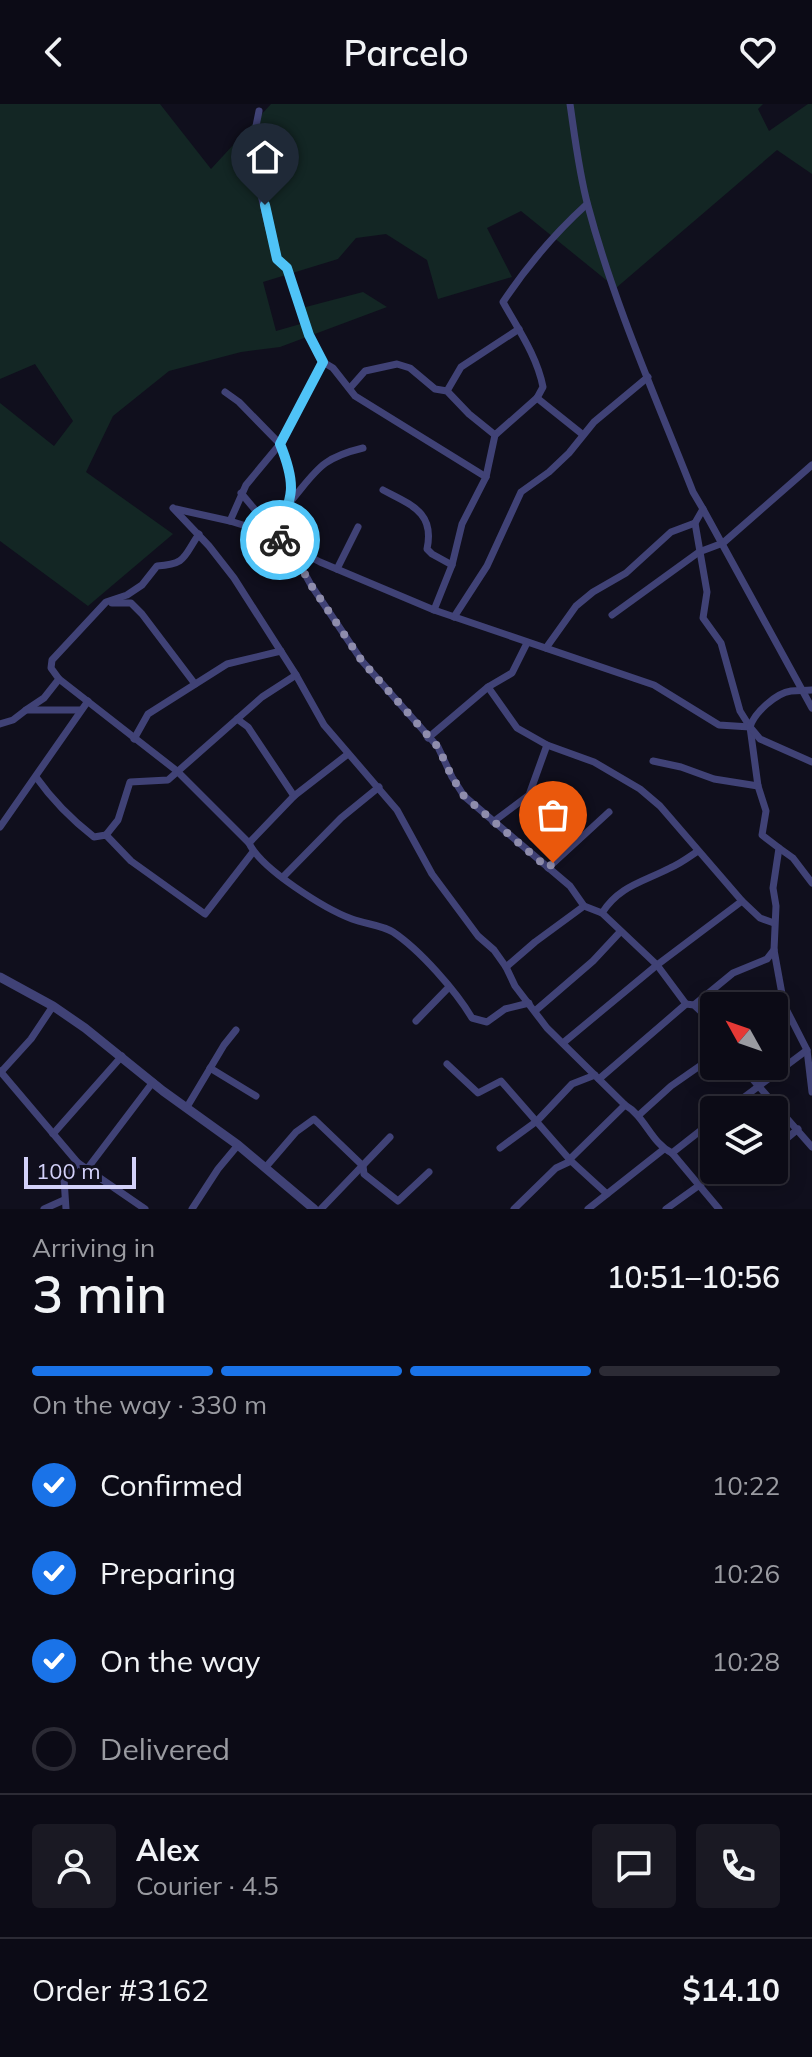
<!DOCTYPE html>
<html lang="en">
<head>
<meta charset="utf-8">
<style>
  :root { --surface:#0c0b16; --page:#1a1923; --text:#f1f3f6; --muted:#9a9ba1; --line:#2c2b35; --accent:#1a73e8 }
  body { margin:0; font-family:Mulish,sans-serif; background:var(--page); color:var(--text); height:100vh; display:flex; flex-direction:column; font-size:30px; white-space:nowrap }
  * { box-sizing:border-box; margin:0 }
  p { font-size:26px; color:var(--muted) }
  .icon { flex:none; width:44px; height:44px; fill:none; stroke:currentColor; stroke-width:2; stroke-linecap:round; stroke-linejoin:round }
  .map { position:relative; height:1105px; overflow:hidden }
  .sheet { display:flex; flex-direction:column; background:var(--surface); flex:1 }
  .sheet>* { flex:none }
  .needle { width:52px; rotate:310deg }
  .fabs { position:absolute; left:700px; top:888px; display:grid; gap:16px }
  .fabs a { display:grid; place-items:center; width:88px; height:88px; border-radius:8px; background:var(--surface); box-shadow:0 4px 20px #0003,0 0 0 2px var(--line); font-size:40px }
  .scale { position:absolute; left:24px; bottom:20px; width:112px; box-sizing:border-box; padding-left:8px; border:4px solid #d3d1f9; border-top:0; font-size:22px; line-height:28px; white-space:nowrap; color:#d3d1f9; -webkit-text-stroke:6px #100f1d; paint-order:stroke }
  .pin { position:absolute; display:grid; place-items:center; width:68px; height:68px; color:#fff; margin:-82px -34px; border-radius:50% 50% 50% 0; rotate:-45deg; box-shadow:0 0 8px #0007 }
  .pin .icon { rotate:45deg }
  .courier { position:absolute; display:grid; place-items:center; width:80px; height:80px; margin:-40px; border:6px solid #4fc3f7; border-radius:50%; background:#fff; color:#222; box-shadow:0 2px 10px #0007 }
  .overview em { font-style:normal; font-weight:600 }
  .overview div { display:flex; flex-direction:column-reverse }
  .overview { display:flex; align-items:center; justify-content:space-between; height:136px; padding:0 32px }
  h1 { font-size:52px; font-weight:600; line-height:60px }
  .bar { display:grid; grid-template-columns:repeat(4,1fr); gap:12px 8px; align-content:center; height:96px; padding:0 32px }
  .bar i { height:10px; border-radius:6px; background:var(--line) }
  .bar .current { background:var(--accent) }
  .bar p { grid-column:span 4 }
  .line { display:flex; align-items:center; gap:20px; padding:0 32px; border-top:2px solid var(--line) }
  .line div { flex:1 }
  .round { display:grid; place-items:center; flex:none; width:84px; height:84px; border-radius:8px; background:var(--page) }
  ol { padding:0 32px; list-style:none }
  li { display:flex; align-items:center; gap:24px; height:88px }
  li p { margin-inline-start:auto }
  li .icon { padding:8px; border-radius:50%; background:var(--accent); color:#fff; stroke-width:4 }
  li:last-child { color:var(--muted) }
  li i { width:44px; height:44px; border:4px solid var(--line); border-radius:50% }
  header { display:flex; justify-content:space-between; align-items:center; height:104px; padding:0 32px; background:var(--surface); font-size:36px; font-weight:600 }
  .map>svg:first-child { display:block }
</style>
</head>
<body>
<header><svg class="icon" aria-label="back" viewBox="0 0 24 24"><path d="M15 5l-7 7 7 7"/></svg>Parcelo<svg class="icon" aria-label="heart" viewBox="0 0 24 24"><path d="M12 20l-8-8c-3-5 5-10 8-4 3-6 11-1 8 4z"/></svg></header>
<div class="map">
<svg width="812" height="1105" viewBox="0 0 812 1105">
  <rect width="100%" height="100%" fill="#100f1d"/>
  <polygon fill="#132624" points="0,0 160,0 211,65 271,0 763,0 758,5 769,27 808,0 812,0 812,70 777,46 616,184 521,107 487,124 512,173 438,195 427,156 386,130 356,134 338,155 263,178 276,227 304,219 302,204 363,188 387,203 280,243 241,248 169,267 113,312 86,368 173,430 88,502 0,437 0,299 54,342 73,317 35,260 0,275"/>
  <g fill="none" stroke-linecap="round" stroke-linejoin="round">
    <g stroke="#404276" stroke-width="7">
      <path d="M 570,0 C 575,34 579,69 588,102 C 614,200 656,294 693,388 L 703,405 L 695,419 L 707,488 L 703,514 L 721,539 L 740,607 L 750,623 L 758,682 L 766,707 L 762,731 L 779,744 L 773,784 L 776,802 L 774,846 L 784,901 L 807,946 L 812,988"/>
      <polyline points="259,7 255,27 256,69 268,121 277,155 287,164 309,231 323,258 333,264 355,292 486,373"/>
      <polyline points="350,284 365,267 397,260 410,264 435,285 447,287 469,310 495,331 537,294 582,330"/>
      <polyline points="447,287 461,263 519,225"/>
      <polyline points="225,288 239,298 280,340 246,381 230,417"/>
      <path d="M 537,294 L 543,283 C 537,252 518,225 503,198 C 527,162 555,129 587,100"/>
      <path d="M 383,386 C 411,401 435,408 427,445 L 432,450 L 452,461"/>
      <polyline points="241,389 282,438 320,458 434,506 654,581 719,621 750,623 760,635 812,658"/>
      <path d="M 291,397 C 317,366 321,354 363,344"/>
      <path d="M 173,404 L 209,442 L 234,474 L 296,571 L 324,621 L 397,706 L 432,770 L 478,832 L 494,846 L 506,863 L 515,882 L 547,924 L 625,1001 C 645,1012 651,1039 672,1049 L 719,1105"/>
      <polyline points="176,405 230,417 272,430"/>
      <polyline points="703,405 812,604"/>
      <path d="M 274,431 C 295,394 296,380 280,340 L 323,258"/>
      <polyline points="290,443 311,481 362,557 438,643 452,673 464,692 570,782 584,802 602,809 657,861 686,900 694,901 714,920"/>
      <polyline points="337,465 358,423"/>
      <polyline points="112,499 131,499 142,510 195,580"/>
      <polyline points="434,506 452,461 462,420 486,373 495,331"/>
      <polyline points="612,511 699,448 723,439 812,361"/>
      <polyline points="454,513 487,462 521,388 549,368 569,349 594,318 648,273"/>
      <polyline points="546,544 576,502 593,488 626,469 671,428 695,419"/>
      <path d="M 59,575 L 177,667 L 249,739 C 261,765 325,805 352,815 C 365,820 382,821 393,828 C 420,846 456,887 472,914 L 487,918 L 505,905 L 529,899"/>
      <polyline points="488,583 517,624 547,641 594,658 640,685 660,702 742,797 760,814 774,819"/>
      <path d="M 26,606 L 44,594 L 59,575 L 51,564 L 52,556 L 106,498 L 127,491 L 142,481 L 157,462 C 187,460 183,453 199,430"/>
      <polyline points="237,615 248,623 294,692"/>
      <polyline points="0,620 13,616 26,606 81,606"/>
      <path d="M 750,623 C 754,609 776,589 791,587 C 798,586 805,587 812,586"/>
      <polyline points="428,634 488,583 512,569 527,539"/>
      <polyline points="134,635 148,610 227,560 281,547"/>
      <polyline points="653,657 681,663 714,675 758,682"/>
      <path d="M 36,673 C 53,697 71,715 94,733 L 106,731 L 131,757 L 205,810 L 253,748"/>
      <polyline points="493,718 529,691 547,641"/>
      <polyline points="0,723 88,597"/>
      <polyline points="106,731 118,716 130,678 168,676 262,593 296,571"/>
      <polyline points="249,739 294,692 348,650"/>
      <polyline points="779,744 793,754 812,779"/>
      <polyline points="548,764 609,708"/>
      <polyline points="283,773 341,714 379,683"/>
      <path d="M 602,809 C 619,782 643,778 670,764 C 680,760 689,753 698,747"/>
      <polyline points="506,863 535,838 584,802"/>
      <polyline points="694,901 733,869 767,855 774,846"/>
      <polyline points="535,907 593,857 620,828"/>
      <polyline points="416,917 449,883"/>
      <polyline points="563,939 657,861 742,797"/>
      <polyline points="447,960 478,989 501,977 571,1057 607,1090"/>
      <polyline points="741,962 812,1043"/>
      <polyline points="210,964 256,992"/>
      <polyline points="0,967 78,1059 145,1105"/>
      <polyline points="1,968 31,935 53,902"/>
      <polyline points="599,975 686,900"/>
      <polyline points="187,1003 224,941 236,926"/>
      <polyline points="727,1006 807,946"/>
      <polyline points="639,1011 671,982 714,952"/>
      <polyline points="53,1030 122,952"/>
      <polyline points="500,1044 537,1017 572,980 595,971"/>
      <polyline points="774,1045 798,1025"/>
      <polyline points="672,1049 714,1016"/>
      <polyline points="571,1054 625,1001"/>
      <polyline points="265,1064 296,1028 314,1015 363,1062 364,1070 398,1097 429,1068"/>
      <polyline points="87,1065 153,978"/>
      <polyline points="44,1105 64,1096"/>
      <polyline points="66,1105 64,1075 78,1059"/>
      <polyline points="192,1105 218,1065 238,1041"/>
      <polyline points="321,1105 390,1033"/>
      <polyline points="514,1105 556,1064 571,1057"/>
      <polyline points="588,1105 664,1045"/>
      <polyline points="666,1105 701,1080"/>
    </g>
    <polyline stroke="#404276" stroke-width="9" points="0,873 53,902 85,924 163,987 238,1041 314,1105"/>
  </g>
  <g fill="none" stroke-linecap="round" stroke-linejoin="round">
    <polyline stroke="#8f8dac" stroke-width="8" stroke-dasharray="0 14.4" points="280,436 290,443 311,481 362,557 438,643 452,673 464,692 548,764 553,759"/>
    <path stroke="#4fc3f7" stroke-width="10" d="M 265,101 L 277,155 L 287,164 L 309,231 L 323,258 L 280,340 C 296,379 295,394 274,431 L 280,436"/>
  </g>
</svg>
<div class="fabs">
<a><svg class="needle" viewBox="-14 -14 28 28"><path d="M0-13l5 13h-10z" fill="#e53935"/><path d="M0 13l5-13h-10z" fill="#9a9ba1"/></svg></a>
<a><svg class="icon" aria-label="layers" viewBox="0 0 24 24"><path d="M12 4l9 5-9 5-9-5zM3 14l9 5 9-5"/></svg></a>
</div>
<div class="scale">100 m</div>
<div class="pin" style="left:553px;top:759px;background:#ea580c"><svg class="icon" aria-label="bag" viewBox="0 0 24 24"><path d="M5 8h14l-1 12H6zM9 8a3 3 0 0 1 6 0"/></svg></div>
<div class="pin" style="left:265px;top:101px;background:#1f2937"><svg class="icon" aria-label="home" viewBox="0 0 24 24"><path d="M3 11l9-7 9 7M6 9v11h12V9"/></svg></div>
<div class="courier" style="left:280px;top:436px"><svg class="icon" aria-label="bike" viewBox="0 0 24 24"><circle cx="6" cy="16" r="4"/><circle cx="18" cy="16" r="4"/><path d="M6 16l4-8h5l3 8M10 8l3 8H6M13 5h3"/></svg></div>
</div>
<section class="sheet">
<div class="overview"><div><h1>3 min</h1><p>Arriving in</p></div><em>10:51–10:56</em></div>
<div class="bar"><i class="current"></i><i class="current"></i><i class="current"></i><i></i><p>On the way · 330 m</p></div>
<ol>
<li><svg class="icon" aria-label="check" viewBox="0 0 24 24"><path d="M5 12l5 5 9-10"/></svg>Confirmed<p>10:22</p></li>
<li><svg class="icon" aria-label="check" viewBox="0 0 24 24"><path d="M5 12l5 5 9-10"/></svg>Preparing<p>10:26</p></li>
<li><svg class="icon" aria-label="check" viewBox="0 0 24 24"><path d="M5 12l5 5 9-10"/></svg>On the way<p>10:28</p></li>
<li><i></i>Delivered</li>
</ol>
<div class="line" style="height:144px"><a class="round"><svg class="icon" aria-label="person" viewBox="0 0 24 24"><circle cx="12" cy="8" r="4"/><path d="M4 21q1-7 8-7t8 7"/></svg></a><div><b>Alex</b><p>Courier · 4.5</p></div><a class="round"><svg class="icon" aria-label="chat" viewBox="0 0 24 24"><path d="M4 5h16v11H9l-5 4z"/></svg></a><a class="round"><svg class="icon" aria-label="phone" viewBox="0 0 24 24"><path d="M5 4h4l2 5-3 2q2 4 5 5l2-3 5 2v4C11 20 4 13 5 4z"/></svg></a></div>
<div class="line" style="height:104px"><div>Order #3162</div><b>$14.10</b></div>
</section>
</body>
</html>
